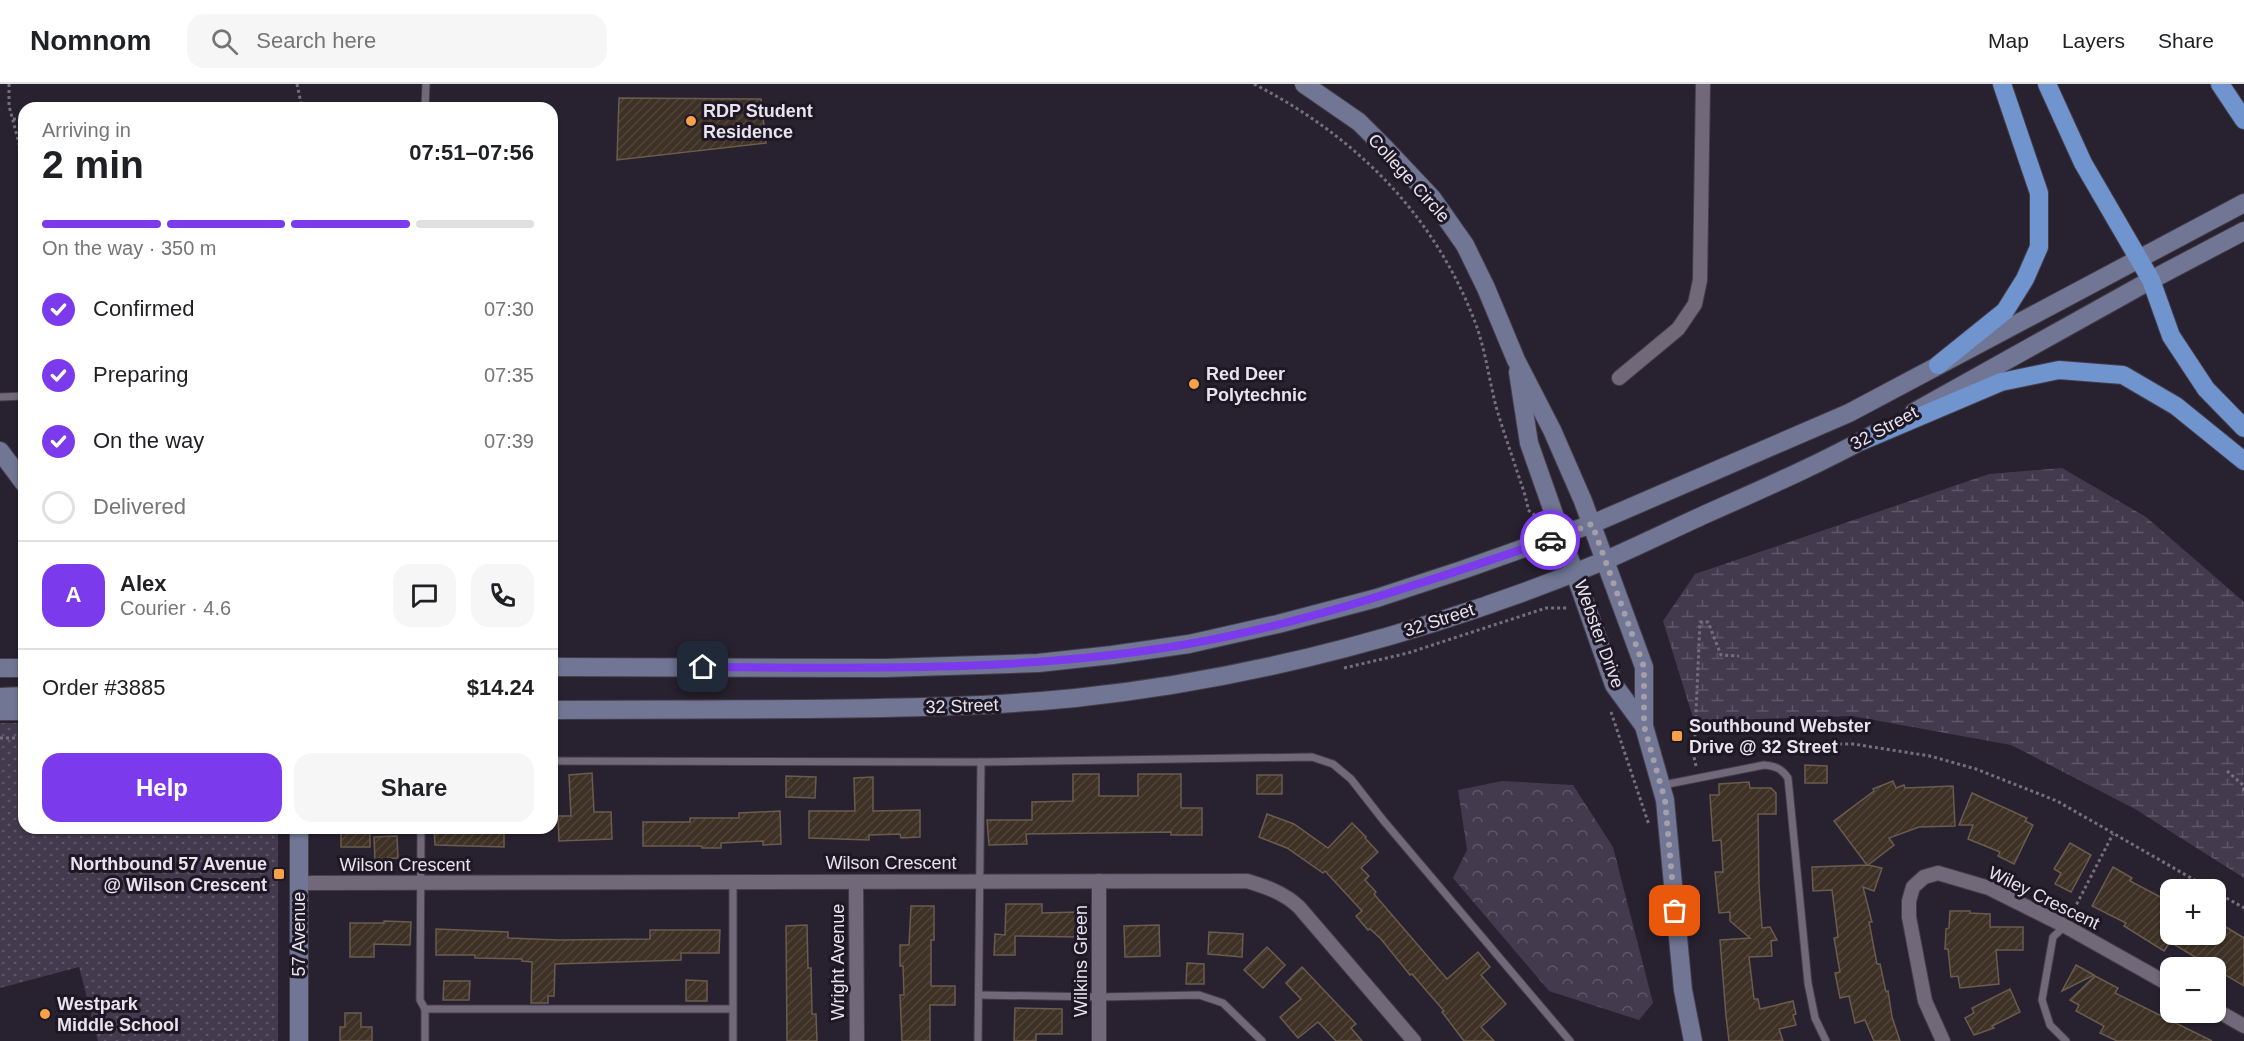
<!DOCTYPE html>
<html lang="en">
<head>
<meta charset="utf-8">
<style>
  :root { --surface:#fff; --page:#f6f6f6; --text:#202124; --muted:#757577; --line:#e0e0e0; --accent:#7c3aed }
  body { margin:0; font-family:Arial,sans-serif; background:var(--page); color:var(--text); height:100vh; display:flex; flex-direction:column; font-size:22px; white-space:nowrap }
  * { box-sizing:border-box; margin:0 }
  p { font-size:20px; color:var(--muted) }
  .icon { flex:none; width:33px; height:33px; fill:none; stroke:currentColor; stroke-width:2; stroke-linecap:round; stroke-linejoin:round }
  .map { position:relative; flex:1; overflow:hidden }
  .details { position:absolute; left:18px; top:18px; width:540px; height:732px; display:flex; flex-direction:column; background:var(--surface); border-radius:18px; box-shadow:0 2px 4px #0004 }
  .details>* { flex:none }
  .controls { position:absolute; left:2160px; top:795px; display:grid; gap:12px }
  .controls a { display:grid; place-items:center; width:66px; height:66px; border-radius:12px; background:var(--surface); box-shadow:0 2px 4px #0004; font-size:30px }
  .pin { position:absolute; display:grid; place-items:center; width:51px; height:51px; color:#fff; margin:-26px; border-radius:12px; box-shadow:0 3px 9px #0006 }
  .courier { position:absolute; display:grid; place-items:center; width:60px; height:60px; margin:-30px; border:4px solid #7c3aed; border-radius:50%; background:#fff; color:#222; box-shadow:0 2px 8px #0007 }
  .summary em { font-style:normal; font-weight:700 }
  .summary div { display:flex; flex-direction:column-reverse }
  .summary { display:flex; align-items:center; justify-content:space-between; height:102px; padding:0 24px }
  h1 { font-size:39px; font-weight:700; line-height:45px }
  .bar { display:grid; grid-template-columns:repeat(4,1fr); gap:9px 6px; align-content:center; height:72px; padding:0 24px }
  .bar i { height:8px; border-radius:4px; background:var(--line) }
  .bar .selected { background:var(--accent) }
  .bar p { grid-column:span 4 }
  .line { display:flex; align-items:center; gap:15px; padding:0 24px; border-top:2px solid var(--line) }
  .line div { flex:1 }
  .round { display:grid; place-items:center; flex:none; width:63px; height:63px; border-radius:18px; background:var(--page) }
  ol { padding:0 24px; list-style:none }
  li { display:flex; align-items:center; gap:18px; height:66px }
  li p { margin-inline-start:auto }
  li .icon { padding:6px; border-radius:50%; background:var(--accent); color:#fff; stroke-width:4 }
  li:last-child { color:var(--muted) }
  li i { width:33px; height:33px; border:3px solid var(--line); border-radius:50% }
  .button { display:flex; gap:12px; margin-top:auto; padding:12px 24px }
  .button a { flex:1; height:69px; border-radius:18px; background:var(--accent); color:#fff; font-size:24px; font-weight:700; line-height:69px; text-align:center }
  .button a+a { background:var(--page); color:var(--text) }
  header { display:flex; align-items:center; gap:36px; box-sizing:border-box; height:84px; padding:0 30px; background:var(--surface); border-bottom:2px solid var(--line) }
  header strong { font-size:28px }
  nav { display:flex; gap:33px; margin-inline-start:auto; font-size:21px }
  .search { width:420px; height:54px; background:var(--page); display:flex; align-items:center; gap:15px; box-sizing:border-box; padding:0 21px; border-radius:18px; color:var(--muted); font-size:22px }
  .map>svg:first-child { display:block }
</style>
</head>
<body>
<header>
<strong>Nomnom</strong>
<div class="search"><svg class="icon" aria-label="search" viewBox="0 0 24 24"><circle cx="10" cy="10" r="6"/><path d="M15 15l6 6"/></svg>Search here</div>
<nav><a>Map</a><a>Layers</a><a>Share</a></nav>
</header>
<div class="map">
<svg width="2244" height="957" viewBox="0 0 2244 957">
  <defs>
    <pattern id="forest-crowns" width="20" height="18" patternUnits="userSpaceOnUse" patternTransform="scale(1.5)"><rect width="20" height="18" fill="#443a4e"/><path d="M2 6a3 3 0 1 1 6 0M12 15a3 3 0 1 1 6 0" fill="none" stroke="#5f5668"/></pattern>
    <pattern id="wetland-marsh" width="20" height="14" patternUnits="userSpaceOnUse" patternTransform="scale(1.5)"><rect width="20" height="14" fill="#443a4e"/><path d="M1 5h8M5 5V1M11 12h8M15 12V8" fill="none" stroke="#5f5668"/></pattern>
    <pattern id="park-dots" width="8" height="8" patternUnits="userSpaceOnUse" patternTransform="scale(1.5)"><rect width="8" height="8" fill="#443a4e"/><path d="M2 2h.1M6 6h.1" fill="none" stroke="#5f5668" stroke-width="1.8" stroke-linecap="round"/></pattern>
    <pattern id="building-hatch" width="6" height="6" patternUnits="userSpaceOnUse" patternTransform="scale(1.5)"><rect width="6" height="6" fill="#3e3125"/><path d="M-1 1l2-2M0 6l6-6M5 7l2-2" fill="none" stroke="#51453a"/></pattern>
  </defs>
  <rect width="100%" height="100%" fill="#28212f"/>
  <polygon fill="url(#forest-crowns)" points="1502,697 1573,701 1613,763 1653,919 1639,936 1549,907 1453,794 1467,766 1458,706"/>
  <polygon fill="url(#wetland-marsh)" points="2062,384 2146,433 2244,518 2244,794 2135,725 2011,661 1852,632 1694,637 1663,537 1695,490 1989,390"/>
  <polygon fill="url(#park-dots)" points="0,639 24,639 24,744 278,744 278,957 98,957 79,883 0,904"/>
  <g fill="url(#building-hatch)" stroke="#6a5c4e" stroke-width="1.5">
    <polygon points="619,14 761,15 766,59 617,76"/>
    <polygon points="1805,681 1827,682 1827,699 1805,699"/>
    <polygon points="592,689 594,728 611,728 612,755 559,757 558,732 571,732 569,691"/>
    <polygon points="1073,690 1099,690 1099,712 1138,712 1138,690 1181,690 1181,724 1202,724 1202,751 1171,751 1171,748 1026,750 1027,760 989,761 987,736 1032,736 1032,718 1073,717"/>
    <rect x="1257" y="691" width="25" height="19"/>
    <polygon points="786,692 816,693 815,714 786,713"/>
    <polygon points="873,693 873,727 920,726 920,753 901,754 900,750 869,751 869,756 809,754 809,727 855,727 854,694"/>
    <polygon points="1893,697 1896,704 1904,701 1905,704 1953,702 1955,742 1919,743 1889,754 1894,761 1868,781 1882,784 1874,807 1863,803 1872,838 1869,838 1877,880 1880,880 1886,908 1888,907 1892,933 1900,957 1874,957 1865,936 1855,939 1849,912 1840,914 1835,889 1840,888 1834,854 1838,853 1832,806 1813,807 1812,783 1867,781 1834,737 1874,707 1873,705"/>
    <polygon points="1749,698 1750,704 1771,704 1776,709 1776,730 1758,730 1759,800 1762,844 1770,843 1777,856 1771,857 1772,872 1749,873 1754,915 1758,915 1760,925 1793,917 1796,930 1793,931 1796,941 1779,945 1783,957 1729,957 1726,932 1720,856 1750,854 1730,837 1730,828 1719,829 1715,788 1723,788 1721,756 1713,757 1710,711 1719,711 1719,700"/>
    <polygon points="1972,709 2027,734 2025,737 2033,741 2014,780 1998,772 2000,768 1968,755 1973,741 1959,741"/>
    <polygon points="780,727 781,760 763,761 763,757 721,759 721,764 702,764 702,762 643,762 643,738 690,738 690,734 739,734 739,729"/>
    <polygon points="1267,730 1294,740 1328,764 1352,739 1366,753 1365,754 1378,768 1361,784 1369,792 1365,796 1376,808 1374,810 1447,895 1478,868 1490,883 1481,891 1506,920 1481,943 1494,957 1464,957 1442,928 1444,927 1412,890 1410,891 1381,855 1370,845 1368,846 1356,832 1362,827 1325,787 1323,789 1287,764 1259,753"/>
    <rect x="341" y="744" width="29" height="19"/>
    <polygon points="434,744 504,744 504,763 435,761"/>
    <polygon points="397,752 398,774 375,775 374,753"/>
    <polygon points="2070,759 2091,771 2071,808 2055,800 2061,789 2054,785"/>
    <polygon points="2113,783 2132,794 2130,797 2170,818 2170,850 2216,850 2216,846 2222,850 2226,843 2244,854 2244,902 2170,858 2164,867 2124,842 2126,839 2092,822"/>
    <polygon points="1006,820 1042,820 1042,829 1078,828 1077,853 1015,852 1015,871 994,871 995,850 1005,851"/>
    <polygon points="911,822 934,822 934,856 931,856 931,902 955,902 955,921 930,921 930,957 902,957 900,911 904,911 903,882 900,882 900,861 909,861"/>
    <polygon points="1950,827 1970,827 1970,829 1990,830 1990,843 2023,843 2023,866 1996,866 1999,900 1960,904 1958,892 1951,893 1948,865 1945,865 1946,845 1949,844"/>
    <polygon points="384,837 411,838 410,861 374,860 374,873 350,873 350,839 384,839"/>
    <polygon points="807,841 808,884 811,884 812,930 816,930 817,957 787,957 786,842"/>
    <polygon points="1159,841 1160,872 1125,873 1124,842"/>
    <polygon points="436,845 508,848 508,854 559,856 650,855 650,846 720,846 719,869 681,869 681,876 555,880 554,912 548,912 548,919 531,919 532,878 522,877 522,875 475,874 475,871 436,871"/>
    <polygon points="1209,848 1243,850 1242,873 1208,870"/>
    <polygon points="1267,863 1285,881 1263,904 1244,886"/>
    <polygon points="1187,879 1204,880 1204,900 1186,900"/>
    <polygon points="2076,881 2094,891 2062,907"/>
    <polygon points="1302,883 1356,940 1351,944 1362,957 1336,957 1318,938 1298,954 1280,933 1301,915 1286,899"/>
    <polygon points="2095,892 2118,904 2115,909 2212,957 2117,957 2100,949 2104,942 2076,927 2079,921 2070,916"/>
    <polygon points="686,896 707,897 707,917 686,917"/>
    <polygon points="444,897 470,897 469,916 443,916"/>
    <polygon points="2010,905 2020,928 1992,942 1994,944 1974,951 1965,934 1974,929 1972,924"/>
    <polygon points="1015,924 1062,925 1062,950 1036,950 1036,957 1014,957"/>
    <polygon points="345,929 361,929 361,943 372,943 372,957 340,957 340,943 345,943"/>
  </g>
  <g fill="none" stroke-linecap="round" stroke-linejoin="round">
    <g stroke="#453e4a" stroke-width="9">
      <g id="lane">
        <polyline points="425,24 426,0"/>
        <polyline points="0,313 24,312"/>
        <polyline points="552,677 981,678 1312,673 1333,680 1351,695 1383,736 1570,957"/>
        <path d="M 1663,701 L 1764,681 C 1776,682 1782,685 1788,694 L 1808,899 L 1815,934 L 1826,957"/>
        <polyline points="421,744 420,916 425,925 425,957"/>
        <polyline points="733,798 733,957"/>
        <polyline points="2065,842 2053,853 2042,916 2050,941 2066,957"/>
        <polyline points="979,911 1099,913 1199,911 1223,919 1262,957"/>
        <polyline points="425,925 732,925"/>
        <polyline points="978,957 981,678"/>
      </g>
    </g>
    <g stroke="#453e4a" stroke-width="16">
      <g id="street">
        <polyline points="1619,294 1678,245 1695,220 1700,196 1703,0"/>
        <polyline points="1099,797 1099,957"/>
        <polyline points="856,798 857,957"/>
        <path d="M 299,799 L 1247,797 C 1267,803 1284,809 1299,823 L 1414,957"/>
        <polyline points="2216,926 2244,942"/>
        <polyline points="1943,957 1925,917 1909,833 1909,817 1913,803 1924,793 1938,789 1989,804 2065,842 2170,901"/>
      </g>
    </g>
    <g stroke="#453e4a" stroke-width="20">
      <g id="secondary">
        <polyline points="1304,0 1359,38 1383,62 1432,114 1465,161 1486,204 1516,276 1552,346 1583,417 1644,583 1644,642 1665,716 1683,906 1693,957"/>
        <polyline points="1518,288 1529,359 1614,601 1644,642"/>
        <polyline points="1914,328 2151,196 2244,147"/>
        <polyline points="0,367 24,399"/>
        <polyline points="552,583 885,584 1038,579 1112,571 1189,560 1278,540 1377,514 1465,485 1592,440 1849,329 2244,119"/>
        <polyline points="0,584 24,584"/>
        <polyline points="0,613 24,612"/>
        <path d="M 552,626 C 637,626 722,626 807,625 C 896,624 985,623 1075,614 C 1256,595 1438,546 1606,476 C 1640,461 1673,445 1706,430 C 1762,405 1820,380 1874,350"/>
        <polyline points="0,627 24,627"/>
        <polyline points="299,744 299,957"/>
      </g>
    </g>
    <g stroke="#453e4a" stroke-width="20">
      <g id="highway">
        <polyline points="2047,0 2083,79 2151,196 2171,252 2206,305 2244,344"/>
        <polyline points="2220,0 2244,36"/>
        <polyline points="1938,281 2005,227 2025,195 2039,163 2039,109 2002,0"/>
        <polyline points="1862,357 2001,298 2059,286 2123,291 2176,322 2244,377"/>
      </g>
    </g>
    <g stroke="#756f7c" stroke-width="3" stroke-dasharray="3 3" stroke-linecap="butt">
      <polyline points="9,0 9,22 19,59 24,145"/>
      <polyline points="297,0 302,24"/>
      <path d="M 1254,0 C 1355,52 1434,130 1475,238 C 1486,267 1489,297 1497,326 C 1504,349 1512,372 1520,396 C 1523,405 1527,416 1528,426 L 1536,432"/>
      <polyline points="13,35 24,35"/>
      <polyline points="1344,584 1408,569 1546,524 1568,524"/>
      <polyline points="1611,628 1649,741"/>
      <polyline points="0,654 24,654"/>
      <polyline points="1762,669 1808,660 1853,660 1930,672 1976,685 2057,717 2212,806"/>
      <polyline points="1696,682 1694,673 1700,538 1708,538 1721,571 1739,572"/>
      <polyline points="2227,687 2243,701 2244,707"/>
      <polyline points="2216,808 2244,824"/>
      <polyline points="2071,831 2113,750"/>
    </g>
    <use href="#lane" stroke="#71697a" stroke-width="7"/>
    <use href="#street" stroke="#71697a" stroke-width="14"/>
    <use href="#secondary" stroke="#707693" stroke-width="18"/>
    <use href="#highway" stroke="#6f94ce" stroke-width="18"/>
  </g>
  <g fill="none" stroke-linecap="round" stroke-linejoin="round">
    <polyline stroke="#a59faa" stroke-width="6" stroke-dasharray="0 10.8" points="1550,456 1592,440 1644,583 1644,642 1665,716 1675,827"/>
    <path stroke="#7c3aed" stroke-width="8" d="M 703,583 C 865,584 1027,588 1188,560 C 1312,538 1431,496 1550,456"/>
  </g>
  <g fill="#f7a149" stroke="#1e1725" stroke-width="2">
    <circle cx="691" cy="37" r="6"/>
    <circle cx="1194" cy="300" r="6"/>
    <rect x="1671" y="646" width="12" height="12" rx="3"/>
    <rect x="273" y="784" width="12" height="12" rx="3"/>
    <circle cx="45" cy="930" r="6"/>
  </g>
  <g text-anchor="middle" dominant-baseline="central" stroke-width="6" stroke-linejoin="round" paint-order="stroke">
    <g font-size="18" font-weight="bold" fill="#e8e3ed" stroke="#1e1725" text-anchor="start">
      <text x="703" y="27">RDP Student<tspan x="703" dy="21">Residence</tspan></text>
      <text x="1206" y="290">Red Deer<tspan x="1206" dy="21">Polytechnic</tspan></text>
      <text x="1689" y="642">Southbound Webster<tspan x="1689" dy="21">Drive @ 32 Street</tspan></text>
      <text x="267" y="780" text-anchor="end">Northbound 57 Avenue<tspan x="267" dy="21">@ Wilson Crescent</tspan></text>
      <text x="57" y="920">Westpark<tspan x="57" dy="21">Middle School</tspan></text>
    </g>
    <g font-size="18" fill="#e8e3ed" stroke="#1e1725">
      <text transform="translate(1409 94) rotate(48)">College Circle</text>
      <text transform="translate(1884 344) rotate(-28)">32 Street</text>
      <text transform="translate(1439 536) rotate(-18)">32 Street</text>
      <text transform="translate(1599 550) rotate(70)">Webster Drive</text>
      <text transform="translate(962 622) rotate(-2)">32 Street</text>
      <text x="891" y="779">Wilson Crescent</text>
      <text x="405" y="781">Wilson Crescent</text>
      <text transform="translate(2044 814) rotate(26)">Wiley Crescent</text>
      <text transform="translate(299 850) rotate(-90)">57 Avenue</text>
      <text transform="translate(1081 877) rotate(-90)">Wilkins Green</text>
      <text transform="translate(838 878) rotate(-90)">Wright Avenue</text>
    </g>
  </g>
</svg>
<div class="controls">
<a>+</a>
<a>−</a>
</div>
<div class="pin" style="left:1675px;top:827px;background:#ea580c"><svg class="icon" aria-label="bag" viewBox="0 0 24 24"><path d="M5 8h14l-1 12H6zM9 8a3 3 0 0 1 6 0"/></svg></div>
<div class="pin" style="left:703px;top:583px;background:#1f2937"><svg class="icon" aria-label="home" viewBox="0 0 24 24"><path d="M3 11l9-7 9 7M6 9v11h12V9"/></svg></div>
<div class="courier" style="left:1550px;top:456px"><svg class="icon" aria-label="car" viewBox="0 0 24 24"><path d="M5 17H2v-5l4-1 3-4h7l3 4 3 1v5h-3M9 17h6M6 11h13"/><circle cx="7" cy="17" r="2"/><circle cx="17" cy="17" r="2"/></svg></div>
<section class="details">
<div class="summary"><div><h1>2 min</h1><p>Arriving in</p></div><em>07:51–07:56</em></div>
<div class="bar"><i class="selected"></i><i class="selected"></i><i class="selected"></i><i></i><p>On the way · 350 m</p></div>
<ol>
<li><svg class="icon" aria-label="check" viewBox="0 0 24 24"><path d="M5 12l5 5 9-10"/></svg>Confirmed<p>07:30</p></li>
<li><svg class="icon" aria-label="check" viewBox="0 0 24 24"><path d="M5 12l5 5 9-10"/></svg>Preparing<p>07:35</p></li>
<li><svg class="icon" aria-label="check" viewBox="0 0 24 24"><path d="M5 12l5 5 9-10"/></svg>On the way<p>07:39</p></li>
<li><i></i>Delivered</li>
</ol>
<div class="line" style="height:108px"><b class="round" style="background:var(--accent);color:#fff">A</b><div><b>Alex</b><p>Courier · 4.6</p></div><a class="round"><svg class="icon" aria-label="chat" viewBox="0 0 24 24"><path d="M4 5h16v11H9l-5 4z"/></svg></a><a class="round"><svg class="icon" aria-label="phone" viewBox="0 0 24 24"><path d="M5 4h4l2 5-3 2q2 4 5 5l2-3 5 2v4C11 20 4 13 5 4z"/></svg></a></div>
<div class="line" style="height:78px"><div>Order #3885</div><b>$14.24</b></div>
<div class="button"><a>Help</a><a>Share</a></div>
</section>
</div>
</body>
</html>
